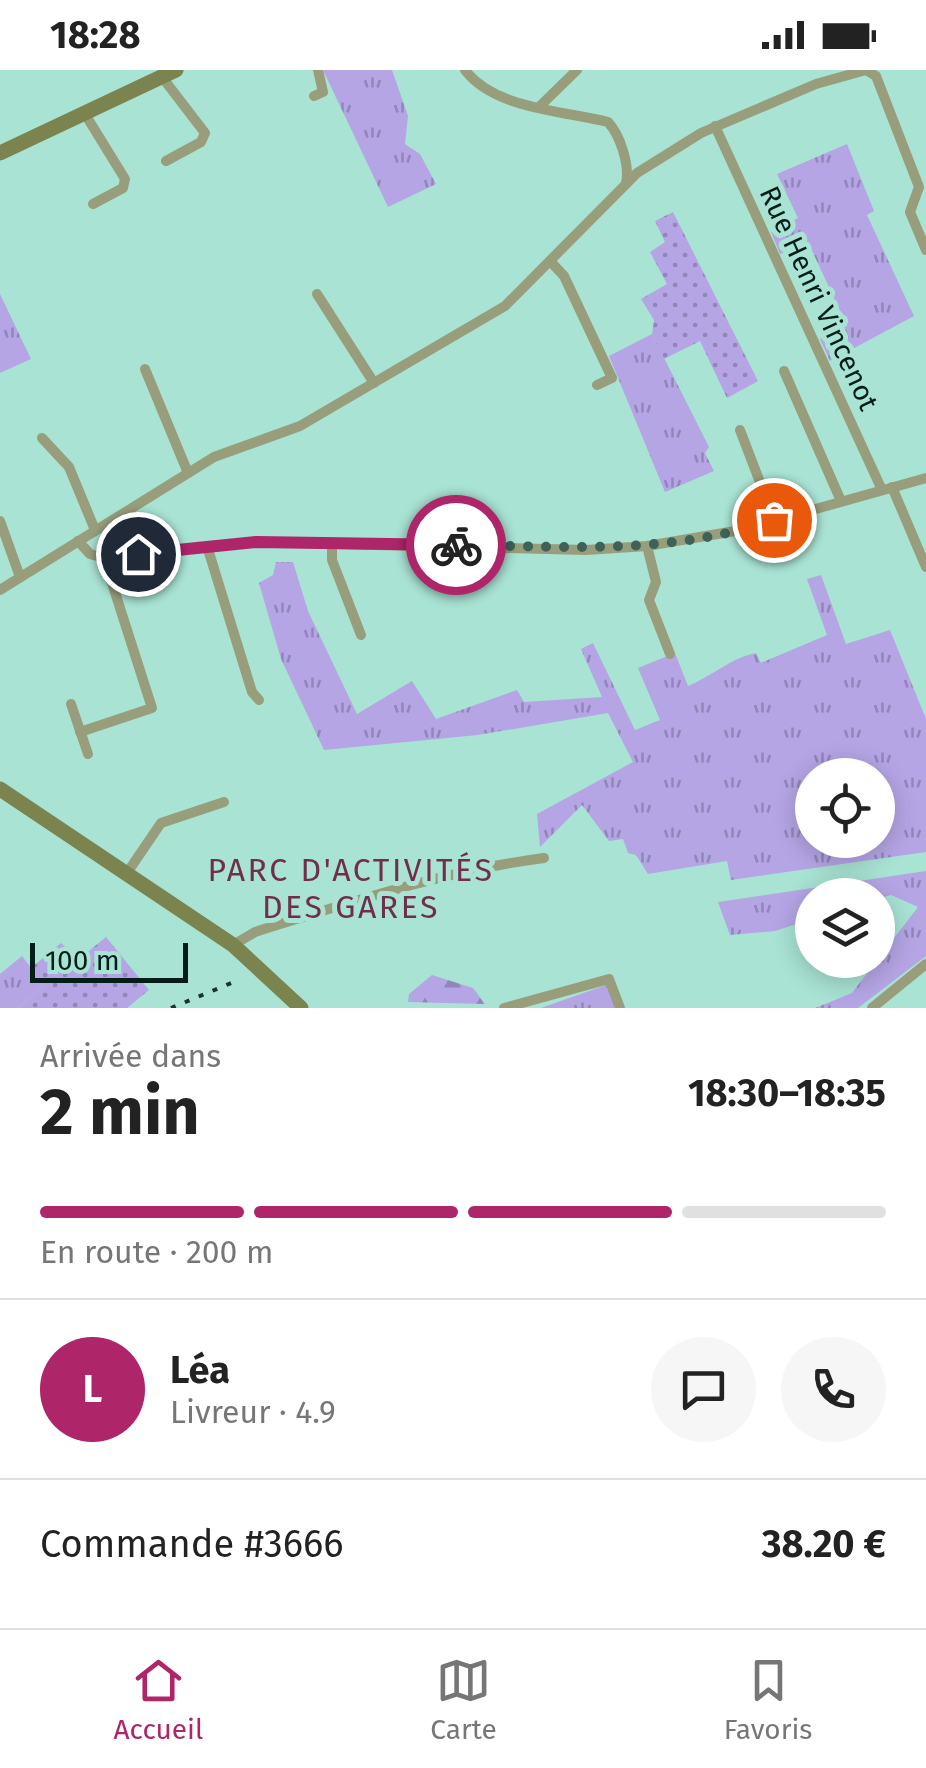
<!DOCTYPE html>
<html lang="fr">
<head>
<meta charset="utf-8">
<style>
  :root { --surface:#fff; --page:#f6f6f6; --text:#222; --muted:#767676; --line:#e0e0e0; --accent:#ae2569 }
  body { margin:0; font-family:"Fira Sans",sans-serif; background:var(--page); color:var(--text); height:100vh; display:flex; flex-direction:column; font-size:38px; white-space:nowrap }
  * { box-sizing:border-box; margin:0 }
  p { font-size:32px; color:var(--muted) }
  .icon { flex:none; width:55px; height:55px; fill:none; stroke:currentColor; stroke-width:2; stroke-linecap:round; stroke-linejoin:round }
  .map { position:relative; height:938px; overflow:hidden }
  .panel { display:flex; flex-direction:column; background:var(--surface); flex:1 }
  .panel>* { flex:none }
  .fabs { position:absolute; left:795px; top:688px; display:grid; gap:20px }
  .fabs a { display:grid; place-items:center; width:100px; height:100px; border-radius:50%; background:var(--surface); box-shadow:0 5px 25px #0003; font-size:50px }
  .scale { position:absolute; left:30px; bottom:25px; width:158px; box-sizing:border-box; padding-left:10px; border:5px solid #051d18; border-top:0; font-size:28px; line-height:35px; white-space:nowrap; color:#051d18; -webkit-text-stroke:8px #a8e3d3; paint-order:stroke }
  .pin { position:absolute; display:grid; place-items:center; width:85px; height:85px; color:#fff; margin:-42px; border:5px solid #fff; border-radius:50%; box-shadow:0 2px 10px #0007 }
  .courier { position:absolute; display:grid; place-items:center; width:100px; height:100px; margin:-50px; border:8px solid #ae2569; border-radius:50%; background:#fff; color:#222; box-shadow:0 2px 12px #0007 }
  .head em { font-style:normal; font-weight:700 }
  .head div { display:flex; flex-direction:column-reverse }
  .head { display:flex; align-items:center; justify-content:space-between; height:170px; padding:0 40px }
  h1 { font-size:65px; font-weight:700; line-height:75px }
  .bar { display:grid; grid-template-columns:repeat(4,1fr); gap:15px 10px; align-content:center; height:120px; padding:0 40px }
  .bar i { height:12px; border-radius:8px; background:var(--line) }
  .bar .current { background:var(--accent) }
  .bar p { grid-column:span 4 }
  .line { display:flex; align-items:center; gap:25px; padding:0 40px; border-top:2px solid var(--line) }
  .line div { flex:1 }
  .round { display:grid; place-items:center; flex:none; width:105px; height:105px; border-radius:52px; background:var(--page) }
  .status { display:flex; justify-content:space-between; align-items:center; height:70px; padding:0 50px; background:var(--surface); direction:ltr }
  .status svg { height:28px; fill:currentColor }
  .dock { display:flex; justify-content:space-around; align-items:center; height:140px; border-top:2px solid var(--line); background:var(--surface); font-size:28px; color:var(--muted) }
  .dock a { display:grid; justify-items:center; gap:5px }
  .dock .current { color:var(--accent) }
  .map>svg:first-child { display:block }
</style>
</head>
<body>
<div class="status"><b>18:28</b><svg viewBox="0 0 49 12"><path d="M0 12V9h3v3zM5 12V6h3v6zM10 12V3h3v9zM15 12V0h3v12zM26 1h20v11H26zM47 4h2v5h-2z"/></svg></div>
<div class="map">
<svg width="926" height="938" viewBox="0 0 926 938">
  <defs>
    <pattern id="grass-tufts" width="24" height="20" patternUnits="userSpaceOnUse" patternTransform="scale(2.5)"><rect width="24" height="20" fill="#b5a5e5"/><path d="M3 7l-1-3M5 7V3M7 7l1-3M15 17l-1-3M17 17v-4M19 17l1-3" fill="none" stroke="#9186b9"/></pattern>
    <pattern id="forest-firs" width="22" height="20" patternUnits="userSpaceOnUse" patternTransform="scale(2.5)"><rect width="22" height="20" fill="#b5a5e5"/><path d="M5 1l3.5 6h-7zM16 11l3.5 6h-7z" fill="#9186b9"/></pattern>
    <pattern id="garden-dots" width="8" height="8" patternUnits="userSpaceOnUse" patternTransform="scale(2.5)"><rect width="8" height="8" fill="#b5a5e5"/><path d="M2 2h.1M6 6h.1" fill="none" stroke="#9186b9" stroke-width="1.8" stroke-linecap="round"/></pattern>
  </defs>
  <rect width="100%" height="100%" fill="#a8e3d3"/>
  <g fill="url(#grass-tufts)" fill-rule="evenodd">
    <polygon points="323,0 392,0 408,46 405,74 420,84 436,114 388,137"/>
    <polygon points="847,74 874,141 867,145 914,246 830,291 820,269 847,256 808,172 780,184 771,162 798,148 777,104"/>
    <polygon points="0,224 31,289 0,303"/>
    <polygon points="652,264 709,377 705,383 714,401 665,422 609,286"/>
    <path d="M 276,492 L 293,492 L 308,541 L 357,644 L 412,611 L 436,649 L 517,620 L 524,632 L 602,627 L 581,579 L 593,573 L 635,660 L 660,650 L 638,598 L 675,583 L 688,616 C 710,607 733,587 756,583 L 761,593 L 827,565 L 807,509 L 821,505 L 846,574 L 890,560 L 926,649 L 926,782 L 731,810 L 727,791 L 648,804 L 636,785 L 628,783 L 623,769 L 609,771 L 582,735 L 540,777 L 537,744 L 633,692 L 608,643 L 478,665 L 324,680 L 281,589 L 259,513 L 273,505 ZM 812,705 L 878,705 L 878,770 L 812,770 Z"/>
    <polygon points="926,801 926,886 858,938 815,938 852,923 918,837 891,825 878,829 878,825 812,825 812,849 775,861 730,865 718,832"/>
    <polygon points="22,886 44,915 18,938 0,938 0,904"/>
    <polygon points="606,915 616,938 541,938"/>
  </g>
  <polygon fill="url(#forest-firs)" points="432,905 473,918 485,934 408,932 409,924"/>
  <g fill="url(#garden-dots)">
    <polygon points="673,142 758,311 727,328 700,271 664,289 652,264 654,250 641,229 667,214 650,182 665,172 655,151"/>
    <polygon points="106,867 149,920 127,938 18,938 44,915 31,898 61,873 78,890"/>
  </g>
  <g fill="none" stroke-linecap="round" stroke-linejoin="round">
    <g stroke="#989e7c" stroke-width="10">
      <path d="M 465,0 C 494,39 565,41 608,52 C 620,65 630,95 626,113"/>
      <polyline points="162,7 205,63 201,72 166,91"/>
      <polyline points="314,26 323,22 318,0"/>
      <polyline points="539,37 577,0"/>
      <polyline points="85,44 125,109 123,118 93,134"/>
      <polyline points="715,56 882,420"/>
      <polyline points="550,191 564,206 612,308 597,315"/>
      <polyline points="317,224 374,313"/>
      <polyline points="145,299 188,403"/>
      <polyline points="784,301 841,431"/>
      <polyline points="740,360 774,449"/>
      <polyline points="42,368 69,397 95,460"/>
      <polyline points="892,417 926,497"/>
      <polyline points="0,451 20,507"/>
      <polyline points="78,471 90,484 104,488 256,472 586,480 647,476 741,460 926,408"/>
      <polyline points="332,473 332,490 361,565"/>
      <polyline points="207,476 252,622 259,630"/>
      <polyline points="647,476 656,512 649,530 670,584"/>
      <polyline points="0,520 214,387 300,356 505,236 637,103 701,63 816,14 866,0 876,6 919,117 910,142 926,180"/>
      <polyline points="71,634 88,684"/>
      <polyline points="80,662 152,638 104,488"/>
      <polyline points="127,803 161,753 224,732"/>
      <path d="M 233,875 L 255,862 C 351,832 444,801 544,788"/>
      <polyline points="504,938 609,909 620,938"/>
      <polyline points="872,938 926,894"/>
    </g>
    <g stroke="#7b844f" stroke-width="15">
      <polyline points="0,83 176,0"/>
      <polyline points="0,719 233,875 301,938"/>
    </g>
    <polyline stroke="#18342e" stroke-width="4" stroke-dasharray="5 10" stroke-linecap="butt" points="171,938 236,911"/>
  </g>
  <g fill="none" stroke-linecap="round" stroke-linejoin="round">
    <path stroke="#3e6259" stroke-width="10" stroke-dasharray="0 18" d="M 456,475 C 568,476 665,486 774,450"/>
    <polyline stroke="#ae2569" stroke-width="12" points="138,484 256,472 456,475"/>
  </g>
  <g text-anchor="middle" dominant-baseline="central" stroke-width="10" stroke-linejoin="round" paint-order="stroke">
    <g font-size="28" fill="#051d18" stroke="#a8e3d3">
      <text transform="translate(819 228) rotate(65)">Rue Henri Vincenot</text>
    </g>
    <g font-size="32" letter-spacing="2.5" fill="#712e4b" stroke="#a8e3d3">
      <text x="351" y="800">PARC D'ACTIVITÉS<tspan x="351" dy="37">DES GARES</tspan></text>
    </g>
  </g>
</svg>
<div class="fabs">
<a><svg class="icon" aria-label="locate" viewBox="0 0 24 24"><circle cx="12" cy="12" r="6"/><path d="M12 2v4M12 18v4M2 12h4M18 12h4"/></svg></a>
<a><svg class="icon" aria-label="layers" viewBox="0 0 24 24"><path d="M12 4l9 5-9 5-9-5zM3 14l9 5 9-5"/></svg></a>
</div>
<div class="scale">100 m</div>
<div class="pin" style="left:774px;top:450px;background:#ea580c"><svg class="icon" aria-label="bag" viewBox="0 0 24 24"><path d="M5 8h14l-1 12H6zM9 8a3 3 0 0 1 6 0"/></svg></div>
<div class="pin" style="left:138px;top:484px;background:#1f2937"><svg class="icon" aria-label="home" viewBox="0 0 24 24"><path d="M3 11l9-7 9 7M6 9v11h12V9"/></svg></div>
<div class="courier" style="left:456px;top:475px"><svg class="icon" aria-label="bike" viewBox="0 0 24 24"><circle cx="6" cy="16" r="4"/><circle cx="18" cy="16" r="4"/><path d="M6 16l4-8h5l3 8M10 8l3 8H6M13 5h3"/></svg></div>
</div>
<section class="panel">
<div class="head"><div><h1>2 min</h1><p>Arrivée dans</p></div><em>18:30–18:35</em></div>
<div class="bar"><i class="current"></i><i class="current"></i><i class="current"></i><i></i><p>En route · 200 m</p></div>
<div class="line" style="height:180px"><b class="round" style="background:var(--accent);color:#fff">L</b><div><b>Léa</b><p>Livreur · 4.9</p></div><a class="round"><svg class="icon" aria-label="chat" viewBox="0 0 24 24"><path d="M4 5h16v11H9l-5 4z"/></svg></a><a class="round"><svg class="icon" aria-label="phone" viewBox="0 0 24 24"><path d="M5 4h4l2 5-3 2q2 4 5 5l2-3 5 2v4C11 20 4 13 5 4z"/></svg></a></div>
<div class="line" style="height:130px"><div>Commande #3666</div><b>38.20 €</b></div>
</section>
<nav class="dock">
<a class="current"><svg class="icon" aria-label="home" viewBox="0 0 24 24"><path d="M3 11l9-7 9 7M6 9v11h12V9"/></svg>Accueil</a>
<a><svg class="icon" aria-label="map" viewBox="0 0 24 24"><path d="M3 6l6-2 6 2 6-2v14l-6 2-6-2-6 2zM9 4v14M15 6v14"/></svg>Carte</a>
<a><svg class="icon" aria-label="saved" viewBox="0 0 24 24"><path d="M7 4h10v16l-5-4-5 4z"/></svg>Favoris</a>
</nav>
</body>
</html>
